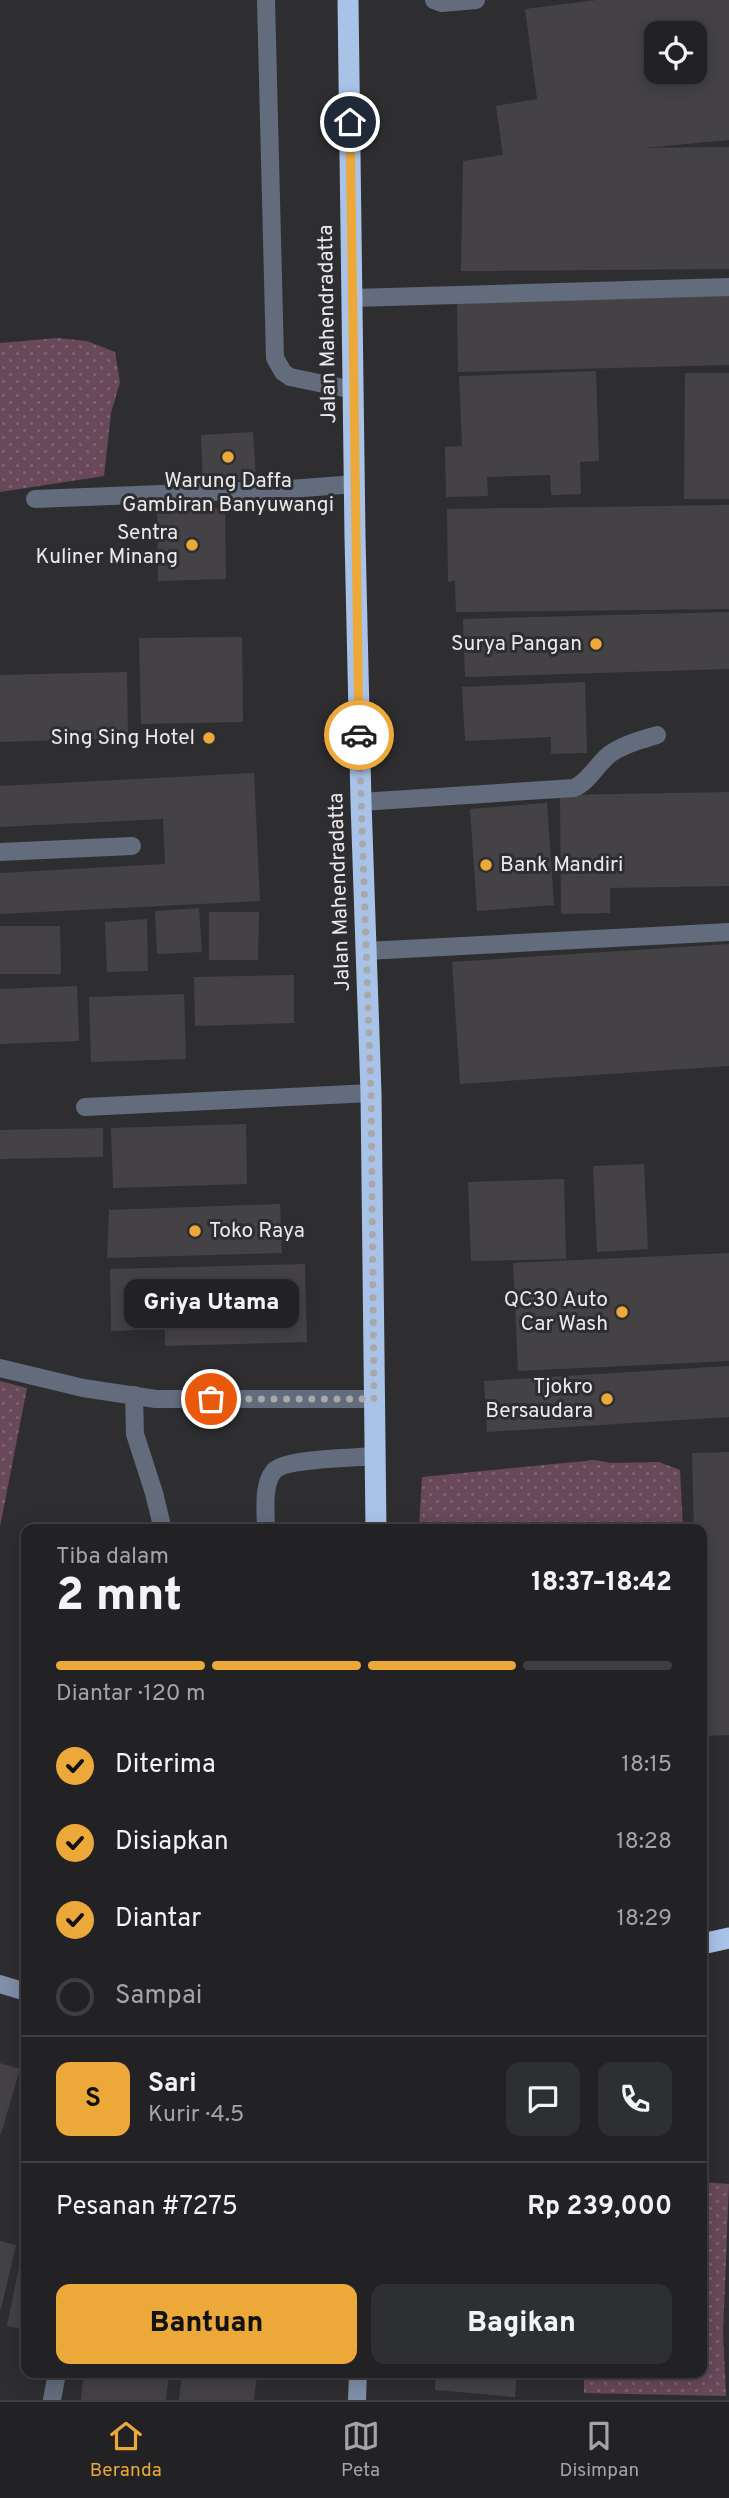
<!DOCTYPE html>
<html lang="id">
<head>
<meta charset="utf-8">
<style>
  :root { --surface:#222225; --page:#2e2f32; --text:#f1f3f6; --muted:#a2a4a7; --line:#3f3f42; --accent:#eca93a }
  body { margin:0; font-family:Overpass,sans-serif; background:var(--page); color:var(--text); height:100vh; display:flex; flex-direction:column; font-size:26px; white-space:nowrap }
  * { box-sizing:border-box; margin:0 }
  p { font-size:23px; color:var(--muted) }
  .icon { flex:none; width:38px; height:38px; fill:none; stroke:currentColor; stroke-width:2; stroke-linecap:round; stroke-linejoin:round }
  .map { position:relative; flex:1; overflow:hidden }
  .drawer { position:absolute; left:21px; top:1524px; width:686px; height:854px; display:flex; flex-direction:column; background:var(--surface); border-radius:14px; box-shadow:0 4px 18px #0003,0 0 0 2px var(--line) }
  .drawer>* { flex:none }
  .tools { position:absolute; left:644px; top:21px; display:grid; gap:14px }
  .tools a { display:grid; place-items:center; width:63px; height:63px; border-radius:14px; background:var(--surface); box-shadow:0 4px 18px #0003,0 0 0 2px var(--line); font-size:35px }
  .pin { position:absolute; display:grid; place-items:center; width:60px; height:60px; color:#fff; margin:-30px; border:4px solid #fff; border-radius:50%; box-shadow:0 2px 7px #0007 }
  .courier { position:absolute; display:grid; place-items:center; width:70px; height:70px; margin:-35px; border:5px solid #eca93a; border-radius:50%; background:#fff; color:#222; box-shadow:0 2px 9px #0007 }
  .bubble { position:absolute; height:49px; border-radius:14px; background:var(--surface); box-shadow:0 4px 18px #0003,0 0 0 2px var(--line); font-size:23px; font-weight:800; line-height:49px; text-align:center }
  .head em { font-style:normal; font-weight:800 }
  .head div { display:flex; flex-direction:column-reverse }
  .head { display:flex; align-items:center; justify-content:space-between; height:119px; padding:0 35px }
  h1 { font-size:46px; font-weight:800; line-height:52px }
  .bar { display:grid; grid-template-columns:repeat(4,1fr); gap:10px 7px; align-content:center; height:84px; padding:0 35px }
  .bar i { height:9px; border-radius:5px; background:var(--line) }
  .bar .selected { background:var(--accent) }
  .bar p { grid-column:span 4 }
  .line { display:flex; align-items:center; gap:18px; padding:0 35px; border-top:2px solid var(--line) }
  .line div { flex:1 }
  .round { display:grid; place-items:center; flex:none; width:74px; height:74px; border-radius:14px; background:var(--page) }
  ol { padding:0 35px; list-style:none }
  li { display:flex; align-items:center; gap:21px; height:77px }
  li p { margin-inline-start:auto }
  li .icon { padding:7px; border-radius:50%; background:var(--accent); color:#111; stroke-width:4 }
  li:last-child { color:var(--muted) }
  li i { width:38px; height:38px; border:4px solid var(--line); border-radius:50% }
  .button { display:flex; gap:14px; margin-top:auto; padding:14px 35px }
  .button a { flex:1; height:80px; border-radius:14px; background:var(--accent); color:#111; font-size:28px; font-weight:800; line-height:80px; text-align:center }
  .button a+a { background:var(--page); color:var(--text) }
  .menu { display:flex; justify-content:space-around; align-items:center; height:98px; border-top:2px solid var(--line); background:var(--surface); font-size:19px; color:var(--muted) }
  .menu a { display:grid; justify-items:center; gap:4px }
  .menu .selected { color:var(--accent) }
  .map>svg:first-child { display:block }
</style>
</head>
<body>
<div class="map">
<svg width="729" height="2400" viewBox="0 0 729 2400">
  <defs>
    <pattern id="grass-dots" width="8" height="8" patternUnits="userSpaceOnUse" patternTransform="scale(1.75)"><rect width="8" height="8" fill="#684859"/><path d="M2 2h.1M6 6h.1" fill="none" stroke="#7e6371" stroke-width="1.8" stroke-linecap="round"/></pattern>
  </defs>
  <rect width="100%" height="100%" fill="#2e2e31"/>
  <g fill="url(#grass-dots)">
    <polygon points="58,338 87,341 115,352 120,382 111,413 104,476 0,492 0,343"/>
    <polygon points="0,1381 27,1388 0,1527"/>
    <polygon points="595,1460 611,1463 659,1462 680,1470 683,1529 419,1529 422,1477"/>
    <polygon points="702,2182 729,2184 723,2333 726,2396 584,2393 584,2373 702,2373"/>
  </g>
  <g fill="#444245" fill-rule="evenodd">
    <path d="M 597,0 L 729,0 L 729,140 L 644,148 L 729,147 L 729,269 L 461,271 L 463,161 L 503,155 L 496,106 L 537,99 L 525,9 ZM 656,33 L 695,33 L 695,72 L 656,72 Z"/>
    <polygon points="729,290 729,365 458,372 457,297"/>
    <polygon points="596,371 599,461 580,462 581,494 551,495 550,475 487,477 488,496 446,497 445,447 462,446 459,376"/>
    <polygon points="685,373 729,373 729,499 684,499"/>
    <polygon points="253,432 256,479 203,482 201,435"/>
    <polygon points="729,505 729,609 456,612 455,581 448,582 447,509"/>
    <polygon points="225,508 226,579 158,581 157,510"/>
    <polygon points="729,612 729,669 465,677 463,619"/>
    <polygon points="242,637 243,722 141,724 139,638"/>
    <polygon points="127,672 128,738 0,742 0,675"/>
    <polygon points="585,682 587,753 551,754 551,737 465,741 462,687"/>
    <polygon points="254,773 260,901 0,914 0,873 165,864 163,819 0,827 0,786"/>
    <polygon points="729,792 729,886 610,888 610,913 561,914 560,795"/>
    <polygon points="547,803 554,905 477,911 470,809"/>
    <polygon points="199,908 202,952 157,954 155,911"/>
    <polygon points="209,912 259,912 258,960 209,960"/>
    <polygon points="147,919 148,971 107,972 105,922"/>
    <polygon points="0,926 60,926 61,974 0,974"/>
    <polygon points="729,944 729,1066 460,1084 452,962"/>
    <polygon points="294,975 294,1023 195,1026 194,977"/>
    <polygon points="77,986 79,1041 0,1044 0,989"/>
    <polygon points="184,994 186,1059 91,1062 89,997"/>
    <polygon points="246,1124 247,1184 113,1188 111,1128"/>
    <polygon points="103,1128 103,1157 0,1159 0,1130"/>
    <polygon points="644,1164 648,1249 597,1252 593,1166"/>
    <polygon points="564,1179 566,1259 471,1261 468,1182"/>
    <polygon points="280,1204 282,1253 107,1258 109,1210"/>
    <polygon points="729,1253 729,1361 518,1371 513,1263"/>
    <polygon points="305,1264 307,1342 165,1346 165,1329 111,1331 110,1269"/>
    <polygon points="729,1366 729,1417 487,1432 484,1381"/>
    <polygon points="729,1452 729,1735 702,1736 702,1530 694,1530 692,1453"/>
    <polygon points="0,2063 20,2069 1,2134 0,2134"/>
    <polygon points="25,2238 26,2238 26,2330 7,2326"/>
    <polygon points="0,2241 16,2245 1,2309 0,2309"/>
    <polygon points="84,2373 169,2373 166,2400 81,2400"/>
    <polygon points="182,2373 257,2373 254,2400 179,2400"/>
    <polygon points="436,2373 517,2373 515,2397 435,2390"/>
  </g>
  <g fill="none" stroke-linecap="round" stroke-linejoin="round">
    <g stroke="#626c7c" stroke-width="18">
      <polyline points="266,0 275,358 283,372 290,377 353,390"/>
      <polyline points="434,0 442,3 476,0"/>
      <polyline points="352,298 729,287"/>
      <polyline points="35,499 290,489 355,484"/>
      <path d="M 361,802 L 574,788 C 589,782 597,764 610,754 C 624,744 641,740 657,735"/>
      <polyline points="0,852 132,846"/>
      <polyline points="366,951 729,932"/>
      <polyline points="85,1107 371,1093"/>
      <polyline points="134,1395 135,1434 154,1493 163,1530"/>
      <path d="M 266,1530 C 266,1513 262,1485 274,1471 C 285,1458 356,1458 375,1456"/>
      <polyline points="52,2400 57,2373"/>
    </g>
    <polyline stroke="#626c7c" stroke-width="18" points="0,1368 83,1388 156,1399 374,1399"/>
    <g stroke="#7f8fa8" stroke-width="18">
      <polyline points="0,1984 26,1992"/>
      <polyline points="357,2400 358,2373"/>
    </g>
    <g stroke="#a9c2e8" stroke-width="21">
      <polyline points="348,0 355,537 361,802 371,1093 376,1530"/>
      <polyline points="702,1944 729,1938"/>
    </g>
  </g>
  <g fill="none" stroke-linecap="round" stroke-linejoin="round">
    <polyline stroke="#a8a8ab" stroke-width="7" stroke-dasharray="0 12.6" points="211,1399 374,1399 371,1093 359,735"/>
    <polyline stroke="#eca93a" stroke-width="9" points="350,122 359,735"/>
  </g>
  <g fill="#eca93a" stroke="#2e2e31" stroke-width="2.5">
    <circle cx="228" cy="457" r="7"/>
    <circle cx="192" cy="545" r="7"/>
    <circle cx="596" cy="644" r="7"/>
    <circle cx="209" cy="738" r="7"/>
    <circle cx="486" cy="865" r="7"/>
    <circle cx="195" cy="1231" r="7"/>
    <circle cx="622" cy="1312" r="7"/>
    <circle cx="607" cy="1399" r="7"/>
  </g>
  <g text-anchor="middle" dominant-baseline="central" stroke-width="6" stroke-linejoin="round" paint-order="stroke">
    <g font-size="21" fill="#eaeaec" stroke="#2e2e31">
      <text transform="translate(328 324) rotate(-91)">Jalan Mahendradatta</text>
      <text transform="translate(340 892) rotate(-92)">Jalan Mahendradatta</text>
    </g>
    <g font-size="21" fill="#eaeaec" stroke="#2e2e31" text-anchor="end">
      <text x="228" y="481" text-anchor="middle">Warung Daffa<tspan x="228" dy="24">Gambiran Banyuwangi</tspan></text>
      <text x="178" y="533">Sentra<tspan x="178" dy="24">Kuliner Minang</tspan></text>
      <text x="582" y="644">Surya Pangan</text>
      <text x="195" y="738">Sing Sing Hotel</text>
      <text x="500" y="865" text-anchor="start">Bank Mandiri</text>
      <text x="209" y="1231" text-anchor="start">Toko Raya</text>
      <text x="608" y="1300">QC30 Auto<tspan x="608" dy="24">Car Wash</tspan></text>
      <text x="593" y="1387">Tjokro<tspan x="593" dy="24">Bersaudara</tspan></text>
    </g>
  </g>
</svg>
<div class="tools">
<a><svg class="icon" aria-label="locate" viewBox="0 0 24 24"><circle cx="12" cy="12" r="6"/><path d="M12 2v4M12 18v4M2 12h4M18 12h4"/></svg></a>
</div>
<div class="pin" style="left:211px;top:1399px;background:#ea580c"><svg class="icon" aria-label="bag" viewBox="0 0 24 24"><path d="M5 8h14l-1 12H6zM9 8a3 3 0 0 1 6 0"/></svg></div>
<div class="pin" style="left:350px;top:122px;background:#1f2937"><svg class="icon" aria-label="home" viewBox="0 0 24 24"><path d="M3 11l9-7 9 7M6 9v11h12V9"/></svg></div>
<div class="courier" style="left:359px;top:735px"><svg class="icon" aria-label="car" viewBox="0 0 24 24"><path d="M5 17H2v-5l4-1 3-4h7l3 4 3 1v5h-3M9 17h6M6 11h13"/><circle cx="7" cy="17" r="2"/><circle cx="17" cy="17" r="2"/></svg></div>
<div class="bubble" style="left:124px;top:1279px;width:175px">Griya Utama</div>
<section class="drawer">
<div class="head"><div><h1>2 mnt</h1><p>Tiba dalam</p></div><em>18:37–18:42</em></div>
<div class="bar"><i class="selected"></i><i class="selected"></i><i class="selected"></i><i></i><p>Diantar · 120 m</p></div>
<ol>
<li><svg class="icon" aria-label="check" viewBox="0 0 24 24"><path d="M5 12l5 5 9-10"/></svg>Diterima<p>18:15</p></li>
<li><svg class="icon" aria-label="check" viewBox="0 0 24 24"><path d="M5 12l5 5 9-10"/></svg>Disiapkan<p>18:28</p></li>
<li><svg class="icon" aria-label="check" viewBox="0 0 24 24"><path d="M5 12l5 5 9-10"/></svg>Diantar<p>18:29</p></li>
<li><i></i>Sampai</li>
</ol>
<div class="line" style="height:126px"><b class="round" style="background:var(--accent);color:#111">S</b><div><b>Sari</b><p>Kurir · 4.5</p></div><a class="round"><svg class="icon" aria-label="chat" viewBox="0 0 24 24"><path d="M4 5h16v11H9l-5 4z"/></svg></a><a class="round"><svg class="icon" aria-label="phone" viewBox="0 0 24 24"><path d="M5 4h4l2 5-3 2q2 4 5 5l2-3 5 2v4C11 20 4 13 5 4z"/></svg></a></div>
<div class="line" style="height:91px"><div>Pesanan #7275</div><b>Rp 239,000</b></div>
<div class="button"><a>Bantuan</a><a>Bagikan</a></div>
</section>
</div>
<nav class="menu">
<a class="selected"><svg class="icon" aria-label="home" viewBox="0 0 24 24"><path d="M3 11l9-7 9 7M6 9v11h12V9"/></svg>Beranda</a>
<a><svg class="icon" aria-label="map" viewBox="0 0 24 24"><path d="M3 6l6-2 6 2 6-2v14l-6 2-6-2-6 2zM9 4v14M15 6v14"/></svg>Peta</a>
<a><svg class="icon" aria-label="saved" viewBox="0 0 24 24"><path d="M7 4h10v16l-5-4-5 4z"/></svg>Disimpan</a>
</nav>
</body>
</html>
